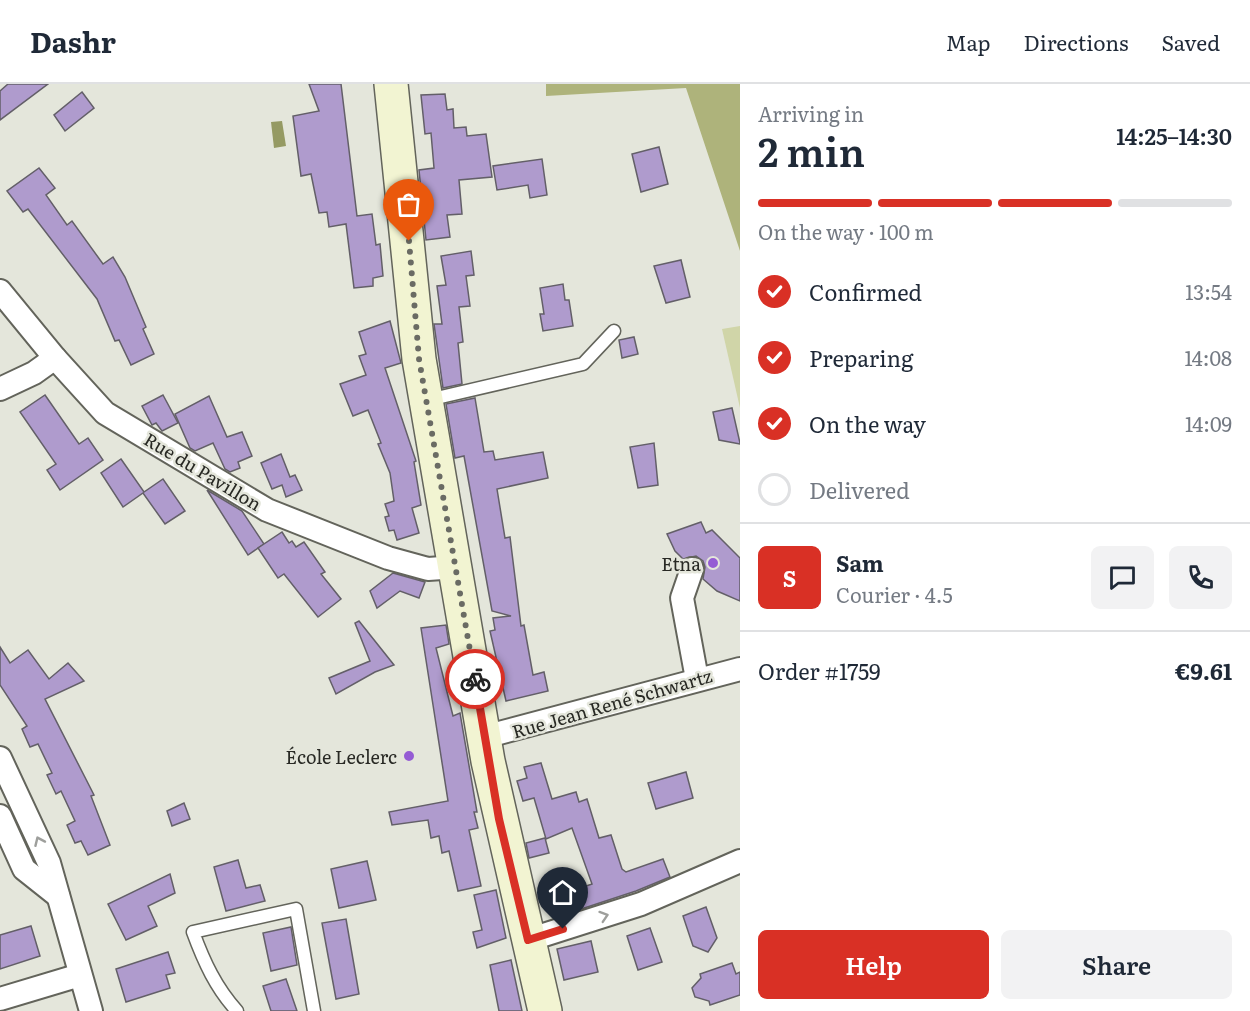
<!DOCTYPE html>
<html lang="en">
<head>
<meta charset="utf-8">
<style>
  :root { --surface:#fff; --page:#f2f2f3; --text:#1f2937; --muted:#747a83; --line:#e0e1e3; --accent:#d93025 }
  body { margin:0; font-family:Literata,serif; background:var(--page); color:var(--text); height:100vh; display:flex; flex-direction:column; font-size:22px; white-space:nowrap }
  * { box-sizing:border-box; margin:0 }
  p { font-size:20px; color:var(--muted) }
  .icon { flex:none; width:33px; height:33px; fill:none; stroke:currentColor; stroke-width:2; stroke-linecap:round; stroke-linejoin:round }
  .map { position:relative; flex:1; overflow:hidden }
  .sheet { display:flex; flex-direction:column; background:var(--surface); width:510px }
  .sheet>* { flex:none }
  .pin { position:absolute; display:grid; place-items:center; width:51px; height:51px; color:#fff; margin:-62px -26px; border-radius:50% 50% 50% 0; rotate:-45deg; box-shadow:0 0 6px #0007 }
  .pin .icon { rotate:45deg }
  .courier { position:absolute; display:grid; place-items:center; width:60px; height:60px; margin:-30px; border:4px solid #d93025; border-radius:50%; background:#fff; color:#222; box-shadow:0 2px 8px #0007 }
  .head em { font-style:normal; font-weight:600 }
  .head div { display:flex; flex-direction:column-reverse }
  .head { display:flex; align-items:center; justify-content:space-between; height:102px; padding:0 18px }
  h1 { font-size:39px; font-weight:600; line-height:45px }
  .bar { display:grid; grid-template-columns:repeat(4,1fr); gap:9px 6px; align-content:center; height:72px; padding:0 18px }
  .bar i { height:8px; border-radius:4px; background:var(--line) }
  .bar .on { background:var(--accent) }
  .bar p { grid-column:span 4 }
  .line { display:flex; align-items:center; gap:15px; padding:0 18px; border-top:2px solid var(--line) }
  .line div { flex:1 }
  .round { display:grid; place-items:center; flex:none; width:63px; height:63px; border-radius:9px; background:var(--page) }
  ol { padding:0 18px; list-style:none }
  li { display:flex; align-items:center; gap:18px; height:66px }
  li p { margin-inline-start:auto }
  li .icon { padding:6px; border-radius:50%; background:var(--accent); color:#fff; stroke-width:4 }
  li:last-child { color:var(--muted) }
  li i { width:33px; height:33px; border:3px solid var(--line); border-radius:50% }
  .action { display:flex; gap:12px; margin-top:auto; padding:12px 18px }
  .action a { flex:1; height:69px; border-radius:9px; background:var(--accent); color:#fff; font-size:24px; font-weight:600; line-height:69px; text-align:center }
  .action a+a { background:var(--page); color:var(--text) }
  header { display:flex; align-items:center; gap:36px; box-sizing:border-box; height:84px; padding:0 30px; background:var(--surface); border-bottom:2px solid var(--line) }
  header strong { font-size:28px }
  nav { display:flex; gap:33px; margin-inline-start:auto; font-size:21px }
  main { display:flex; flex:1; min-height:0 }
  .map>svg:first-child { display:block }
</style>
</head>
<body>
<header>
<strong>Dashr</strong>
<nav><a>Map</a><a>Directions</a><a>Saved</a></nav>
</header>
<main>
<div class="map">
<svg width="740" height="927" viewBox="0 0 740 927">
  <rect width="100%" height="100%" fill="#e4e6db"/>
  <polygon fill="#d0d5a8" points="740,242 740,324 722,245"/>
  <polygon fill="#aeb37b" points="546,0 740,0 740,167 686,4 546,12"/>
  <polygon fill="#959a63" points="282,37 286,62 274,64 271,38"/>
  <g fill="#af9bcd" stroke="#635f68" stroke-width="1.5">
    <polygon points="8,0 48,0 0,36 0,7"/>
    <polygon points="309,0 341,0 357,132 372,130 376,161 380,160 383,192 373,194 373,202 354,204 346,140 329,143 327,128 319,129 311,90 301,92 293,32 319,27"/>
    <polygon points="82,8 94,24 65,47 54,31"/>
    <polygon points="445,10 447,26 453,25 454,44 466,43 467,52 486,50 492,93 459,96 462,130 447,131 450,153 426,156 419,86 434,84 431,49 425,50 421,11"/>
    <polygon points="659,63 668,100 641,108 632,70"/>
    <polygon points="542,75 547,111 530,114 528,101 497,106 493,82"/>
    <polygon points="39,84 55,104 46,111 67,141 72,137 103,180 113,173 125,193 146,243 143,245 154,270 131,281 119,256 115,257 97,215 28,125 23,128 7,107"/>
    <polygon points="471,167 474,191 466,192 470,222 459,223 463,258 458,259 462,300 443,304 434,240 442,240 437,202 446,201 441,172"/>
    <polygon points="681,176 690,213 666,219 654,182"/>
    <polygon points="563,200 565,216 569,216 573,242 543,247 540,230 544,230 540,204"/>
    <polygon points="390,237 401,279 385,284 416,377 414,378 421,421 412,424 419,449 397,456 394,446 389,447 385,433 389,432 385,420 394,417 390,389 378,360 381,359 368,326 353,332 340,300 366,291 359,272 366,270 359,248"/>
    <polygon points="634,253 638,270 622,274 619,256"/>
    <polygon points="45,311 79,360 88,354 103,376 60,406 47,386 56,380 20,328"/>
    <polygon points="163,311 178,339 162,347 156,339 152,341 142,322"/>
    <polygon points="209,312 227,353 242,348 252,372 238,378 240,384 230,388 225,385 213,359 195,367 190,364 175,330"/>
    <polygon points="475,314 484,368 493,367 495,376 543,368 548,394 497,405 505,454 510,453 521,542 524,541 533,591 544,588 548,607 506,617 490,547 495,546 493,534 511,532 492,527 464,372 455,374 446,320"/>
    <polygon points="732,324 740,359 740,360 719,356 713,328"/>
    <polygon points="654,359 658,401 638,404 630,363"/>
    <polygon points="281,370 290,393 295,391 302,406 286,413 282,401 272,405 261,379"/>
    <polygon points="121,375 144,408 163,395 185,427 165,440 143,409 123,423 101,389"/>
    <polygon points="207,406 242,427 264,460 248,471"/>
    <polygon points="701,438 706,449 712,446 740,474 740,517 717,507 703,495 705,483 703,477 696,472 683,475 675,467 667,450"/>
    <polygon points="282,448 289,459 292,457 296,463 304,458 325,488 321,490 341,515 318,533 284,490 278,494 258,464"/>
    <polygon points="393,489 425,498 419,514 400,507 377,524 370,507"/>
    <polygon points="359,537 394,581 375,588 336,610 329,594 370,577 355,539"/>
    <polygon points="446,541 449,560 436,564 453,632 460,629 477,728 474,728 478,744 469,746 481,802 458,807 449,767 442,769 439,752 431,754 428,736 392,741 389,728 448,717 421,544"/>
    <polygon points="0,563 10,579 28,566 49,595 68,579 84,597 45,615 94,711 91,712 110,761 88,771 81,757 75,759 67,741 75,737 61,707 56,710 47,691 52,689 38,660 30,663 22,645 27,642 0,601"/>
    <polygon points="541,679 552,715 576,708 579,718 587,715 599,754 611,751 622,785 626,788 663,775 670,793 636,807 566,830 560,811 592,800 572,744 546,755 534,714 523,717 517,697 527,694 524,683"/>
    <polygon points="686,688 693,714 656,725 648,699"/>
    <polygon points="184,719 190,735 172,742 167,727"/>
    <polygon points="545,754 549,769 529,774 526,759"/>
    <polygon points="238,776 246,804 260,801 265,817 226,827 214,783"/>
    <polygon points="367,777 376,816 339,824 331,785"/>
    <polygon points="170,790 175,809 148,822 157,842 126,856 108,820"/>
    <polygon points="496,806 506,854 477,864 473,848 482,846 474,811"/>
    <polygon points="706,823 717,854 708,868 693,862 683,832"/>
    <polygon points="346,835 359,910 336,915 322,839"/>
    <polygon points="31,842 40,872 0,885 0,851"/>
    <polygon points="291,843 297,881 271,887 263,849"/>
    <polygon points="650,844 662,878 638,886 627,852"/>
    <polygon points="591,857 598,888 564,896 557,865"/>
    <polygon points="168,868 175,889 166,891 170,904 126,918 116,885"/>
    <polygon points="511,876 522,927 499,927 490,881"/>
    <polygon points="732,879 736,890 740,888 740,911 710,921 709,917 695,913 692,904 701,894 700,890"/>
    <polygon points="286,895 297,927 271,927 263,902"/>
  </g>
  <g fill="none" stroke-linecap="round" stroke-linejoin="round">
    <g stroke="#63645b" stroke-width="15">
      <g id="service">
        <polyline points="428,316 583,280 614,247"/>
        <path d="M 237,927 C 216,904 204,878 193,848 L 296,825 L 314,927"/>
      </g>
    </g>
    <g stroke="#63645b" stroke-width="26">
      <g id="minor">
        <polyline points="0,207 55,274 105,329 267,426 388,474 428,485 457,483"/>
        <polyline points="0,305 34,289 55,274"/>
        <polyline points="692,485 682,514 697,595"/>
        <polyline points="484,653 740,585"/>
        <polyline points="0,674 49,779 91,927"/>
        <polyline points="0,732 24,785 58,812"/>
        <polyline points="528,856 641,820 740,777"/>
        <polyline points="0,915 80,891"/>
      </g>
    </g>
    <g stroke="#63645b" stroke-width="36">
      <polyline id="secondary" points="391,0 419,275 488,677 545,927"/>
    </g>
    <use href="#service" stroke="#fff" stroke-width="12"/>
    <use href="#minor" stroke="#fff" stroke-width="22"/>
    <use href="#secondary" stroke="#f2f4d2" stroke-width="33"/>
  </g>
  <defs><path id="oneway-chevron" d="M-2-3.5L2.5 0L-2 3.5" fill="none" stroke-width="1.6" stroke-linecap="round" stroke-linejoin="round" transform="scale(1.5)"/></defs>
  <g stroke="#9e9f9c">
    <use href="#oneway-chevron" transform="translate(39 757) rotate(-114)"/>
    <use href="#oneway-chevron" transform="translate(604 832) rotate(-18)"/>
  </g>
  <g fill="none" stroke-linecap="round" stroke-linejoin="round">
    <polyline stroke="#6a6b64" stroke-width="6" stroke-dasharray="0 10.8" points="409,157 419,275 475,595"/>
    <polyline stroke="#d93025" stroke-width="8" points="475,595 499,735 528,856 563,845"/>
  </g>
  <g fill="#955cd4" stroke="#e4e6db" stroke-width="2">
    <circle cx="713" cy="479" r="6"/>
    <circle cx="409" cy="672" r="6"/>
  </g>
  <g text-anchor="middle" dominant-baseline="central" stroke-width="5" stroke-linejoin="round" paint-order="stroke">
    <g font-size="18" fill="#282924" stroke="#e4e6db">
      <text transform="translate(203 387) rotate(31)">Rue du Pavillon</text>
      <text transform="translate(612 619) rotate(-16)">Rue Jean René Schwartz</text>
    </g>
    <g font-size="18" fill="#282924" stroke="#e4e6db" text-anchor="end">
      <text x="701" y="479">Etna</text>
      <text x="397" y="672">École Leclerc</text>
    </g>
  </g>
</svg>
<div class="pin" style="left:409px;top:157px;background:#ea580c"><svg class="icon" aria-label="bag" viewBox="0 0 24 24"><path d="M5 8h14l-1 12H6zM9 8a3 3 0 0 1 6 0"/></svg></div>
<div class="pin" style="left:563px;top:845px;background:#1f2937"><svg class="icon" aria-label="home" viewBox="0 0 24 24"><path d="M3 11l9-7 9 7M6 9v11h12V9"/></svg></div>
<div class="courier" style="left:475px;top:595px"><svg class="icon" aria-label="bike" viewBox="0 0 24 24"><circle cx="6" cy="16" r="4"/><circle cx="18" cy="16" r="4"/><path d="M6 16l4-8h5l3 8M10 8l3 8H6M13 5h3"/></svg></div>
</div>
<section class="sheet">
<div class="head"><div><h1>2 min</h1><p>Arriving in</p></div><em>14:25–14:30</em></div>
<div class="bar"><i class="on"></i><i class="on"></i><i class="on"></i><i></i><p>On the way · 100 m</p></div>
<ol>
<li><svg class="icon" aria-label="check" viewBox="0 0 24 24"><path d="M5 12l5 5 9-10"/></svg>Confirmed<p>13:54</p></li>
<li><svg class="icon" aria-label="check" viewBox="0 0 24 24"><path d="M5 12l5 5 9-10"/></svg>Preparing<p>14:08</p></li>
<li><svg class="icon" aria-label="check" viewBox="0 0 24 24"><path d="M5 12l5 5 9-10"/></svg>On the way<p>14:09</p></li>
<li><i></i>Delivered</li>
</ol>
<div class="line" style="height:108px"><b class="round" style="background:var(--accent);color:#fff">S</b><div><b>Sam</b><p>Courier · 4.5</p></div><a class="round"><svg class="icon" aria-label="chat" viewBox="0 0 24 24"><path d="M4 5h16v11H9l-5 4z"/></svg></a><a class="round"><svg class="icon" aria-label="phone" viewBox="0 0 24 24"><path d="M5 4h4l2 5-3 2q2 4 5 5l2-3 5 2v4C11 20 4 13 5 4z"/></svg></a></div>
<div class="line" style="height:78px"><div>Order #1759</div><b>€9.61</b></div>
<div class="action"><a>Help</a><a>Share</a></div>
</section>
</main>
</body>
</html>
